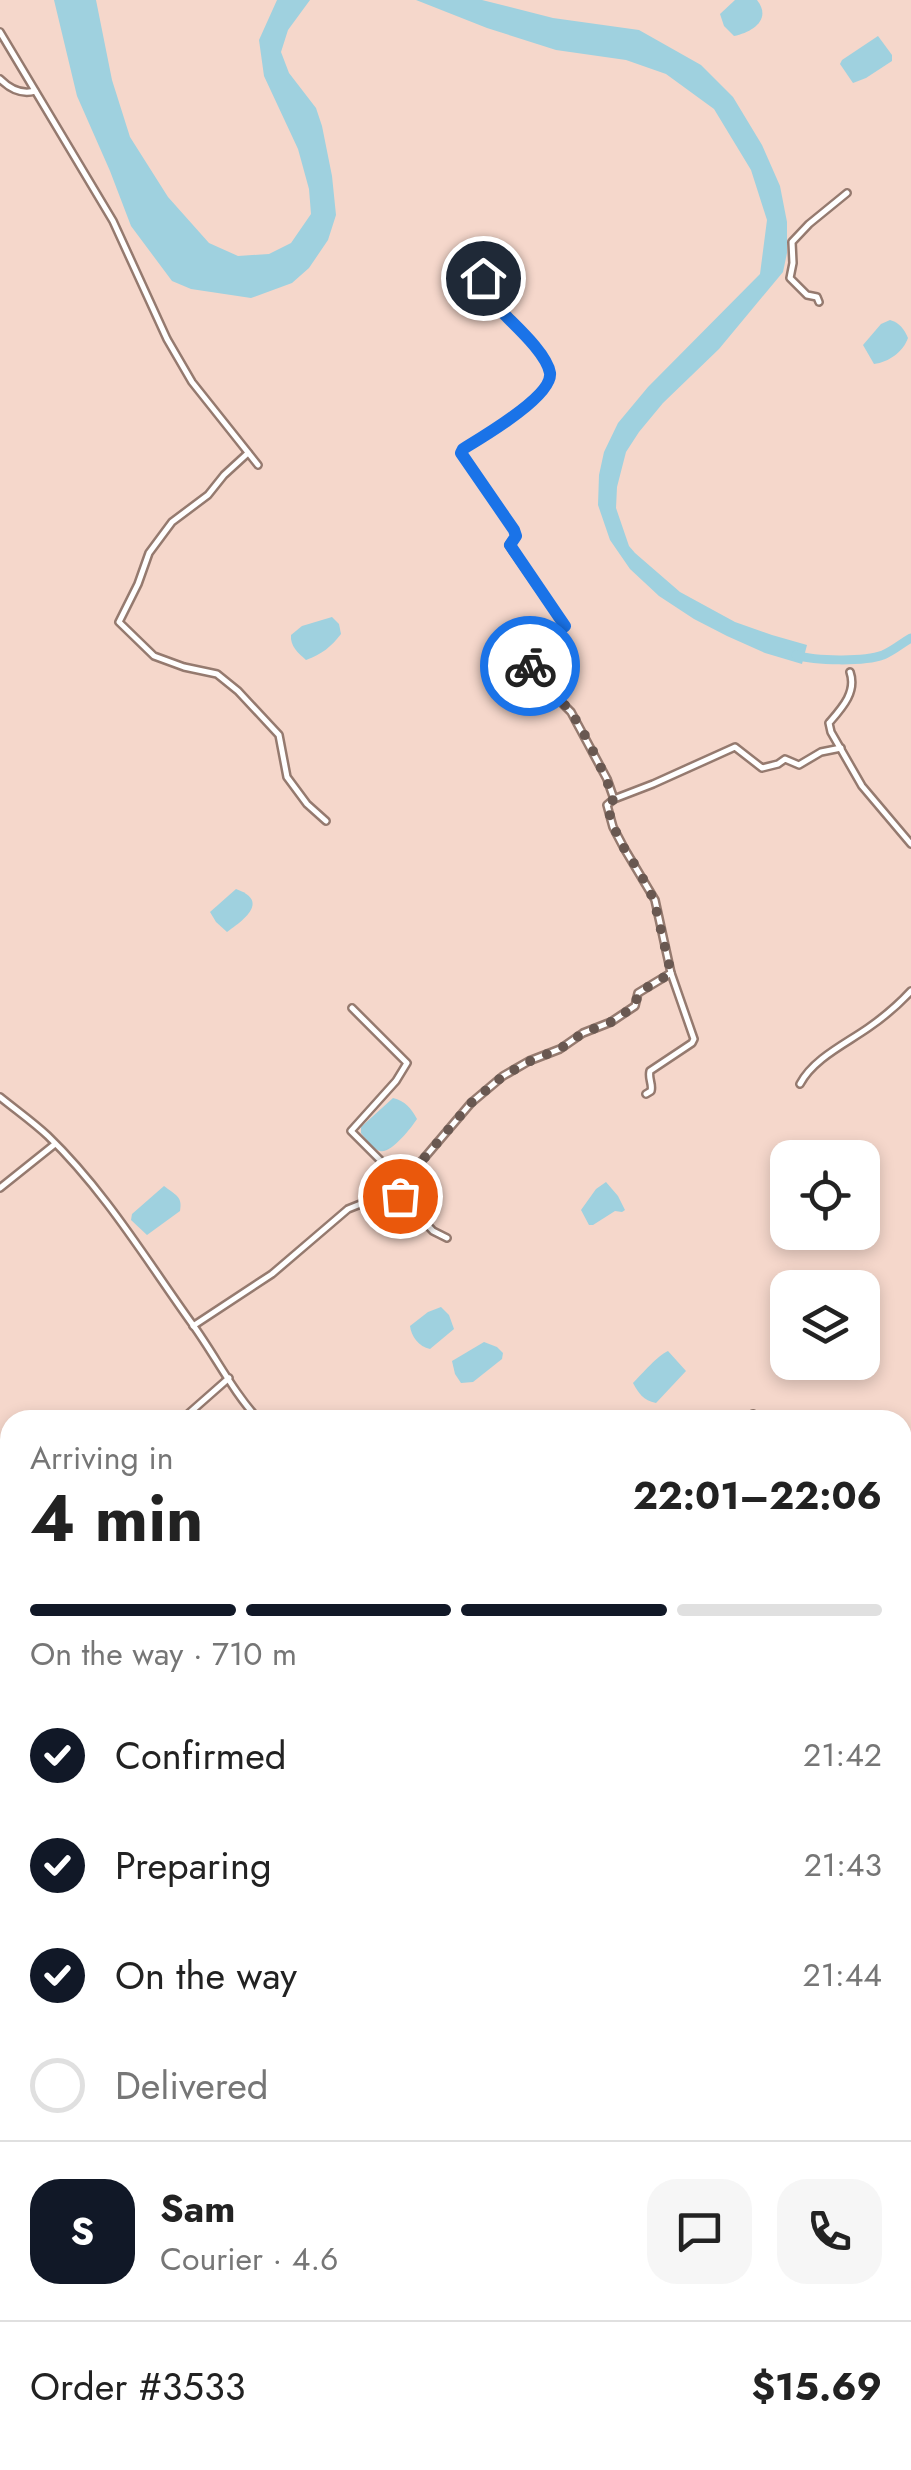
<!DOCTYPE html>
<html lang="en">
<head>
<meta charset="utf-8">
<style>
  :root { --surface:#fff; --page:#f6f6f6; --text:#222; --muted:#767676; --line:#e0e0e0; --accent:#111827 }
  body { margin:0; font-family:Jost,sans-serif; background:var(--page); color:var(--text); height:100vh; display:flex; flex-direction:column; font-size:38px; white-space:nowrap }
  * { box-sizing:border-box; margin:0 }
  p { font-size:32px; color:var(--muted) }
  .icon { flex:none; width:55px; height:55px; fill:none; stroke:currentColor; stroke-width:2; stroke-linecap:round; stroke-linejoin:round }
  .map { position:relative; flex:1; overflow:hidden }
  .details { position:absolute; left:0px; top:1410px; width:912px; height:1060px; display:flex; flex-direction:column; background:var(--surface); border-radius:30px 30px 0 0; box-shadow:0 5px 15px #0003 }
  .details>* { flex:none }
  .buttons { position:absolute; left:770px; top:1140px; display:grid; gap:20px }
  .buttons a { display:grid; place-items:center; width:110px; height:110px; border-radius:20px; background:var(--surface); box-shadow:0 5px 15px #0003; font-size:50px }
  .pin { position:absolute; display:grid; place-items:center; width:85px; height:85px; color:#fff; margin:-42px; border:5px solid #fff; border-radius:50%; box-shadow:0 2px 10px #0007 }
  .courier { position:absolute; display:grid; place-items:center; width:100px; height:100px; margin:-50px; border:8px solid #1a73e8; border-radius:50%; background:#fff; color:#222; box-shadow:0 2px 12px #0007 }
  .summary em { font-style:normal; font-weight:700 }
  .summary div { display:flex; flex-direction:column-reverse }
  .summary { display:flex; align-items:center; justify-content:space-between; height:170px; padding:0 30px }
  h1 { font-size:65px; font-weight:700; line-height:75px }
  .bar { display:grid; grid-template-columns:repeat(4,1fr); gap:15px 10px; align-content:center; height:120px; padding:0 30px }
  .bar i { height:12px; border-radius:8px; background:var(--line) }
  .bar .active { background:var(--accent) }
  .bar p { grid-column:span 4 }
  .line { display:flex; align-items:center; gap:25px; padding:0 30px; border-top:2px solid var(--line) }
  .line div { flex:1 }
  .round { display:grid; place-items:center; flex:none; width:105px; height:105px; border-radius:30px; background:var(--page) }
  ol { padding:0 30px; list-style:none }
  li { display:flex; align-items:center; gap:30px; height:110px }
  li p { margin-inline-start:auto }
  li .icon { padding:10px; border-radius:50%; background:var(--accent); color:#fff; stroke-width:4 }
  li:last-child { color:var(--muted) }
  li i { width:55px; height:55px; border:5px solid var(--line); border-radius:50% }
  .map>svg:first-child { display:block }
</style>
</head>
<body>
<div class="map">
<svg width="911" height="2470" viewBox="0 0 911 2470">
  <rect width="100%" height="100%" fill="#f5d7cb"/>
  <g fill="#9fd1df">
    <polygon points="54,0 96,0 112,80 130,137 168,197 209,243 238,256 269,254 291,243 311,214 309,189 298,149 264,76 259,40 277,0 310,0 288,30 281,52 289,73 316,108 322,126 332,176 336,215 328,240 309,268 292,283 251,298 191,289 172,281 131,226 110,171 77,96"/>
    <polygon points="416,0 482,0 553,18 639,30 701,65 733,97 762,145 780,186 787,222 787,253 783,272 719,349 663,403 639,432 626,452 617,487 616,508 629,546 635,553 680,592 735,622 772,635 807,645 802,664 765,653 727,636 694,619 659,596 630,569 610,540 598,505 599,475 604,452 618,423 648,387 760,274 767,220 751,170 714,109 666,74 626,60 556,50 487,28"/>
    <path d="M 735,0 L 757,0 C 772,19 753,32 734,36 L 724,26 L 720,14 Z"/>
    <polygon points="878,36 892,55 892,61 866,78 853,83 840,64 842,60"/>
    <path d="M 890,320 C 900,323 904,329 908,338 C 903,352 889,362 874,364 L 863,345 L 881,324 Z"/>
    <path d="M 332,617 L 339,624 L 341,634 C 331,647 322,654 306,660 C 298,653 290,646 291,635 L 302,626 Z"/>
    <path d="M 236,889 C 270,901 244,920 227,932 L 216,922 L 210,912 Z"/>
    <path d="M 393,1098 C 405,1101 411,1108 417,1119 C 411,1128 391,1154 380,1151 C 373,1149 366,1139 361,1133 L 361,1127 Z"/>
    <polygon points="606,1182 618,1196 625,1210 622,1212 615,1211 593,1225 589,1225 581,1210 596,1189"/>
    <path d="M 164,1186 C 175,1195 183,1196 180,1211 L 147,1235 L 131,1220 L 132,1214 Z"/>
    <path d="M 441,1307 L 449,1315 L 454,1329 L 430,1349 C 419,1347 411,1336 410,1326 L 428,1312 Z"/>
    <polygon points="484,1342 497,1347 503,1353 502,1359 473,1382 461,1383 455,1374 452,1361"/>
    <path d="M 668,1351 L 686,1371 L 656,1403 C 643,1400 639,1394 633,1383 C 642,1374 658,1355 668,1351 Z"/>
  </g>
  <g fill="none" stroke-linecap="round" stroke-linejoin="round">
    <path stroke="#9fd1df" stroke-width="9" d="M 796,655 C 815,661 864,662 883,655 C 893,651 902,643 911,638"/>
    <g stroke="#957a6f" stroke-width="10">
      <g id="minor">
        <polyline points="0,32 113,221 167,339 192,382 258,465"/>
        <path d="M 0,79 C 10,89 21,95 35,91"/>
        <path d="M 483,279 C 484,295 496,305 508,317 C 520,330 547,356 550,373 C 552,396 481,438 463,449 L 461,453 L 514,530 L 516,536 L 509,545 L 565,626 L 525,657 L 542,683 L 571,712 L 607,779 L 614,799"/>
        <polyline points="819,302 817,297 807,295 790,278 793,263 792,242 809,224 847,193"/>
        <polyline points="248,453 224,475 208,495 172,522 149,553 138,584 119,622 154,656 184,667 217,674 238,691 279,735 287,777 307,804 326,821"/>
        <path d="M 850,672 C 857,692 842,708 829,723 L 831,732 L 862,786 L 911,844"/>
        <polyline points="352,1008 407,1063 396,1081 351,1131 381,1161 400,1196 433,1231 447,1238"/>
        <path d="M 800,1084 C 813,1059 845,1044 868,1028 C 884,1017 898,1005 911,991"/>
        <path d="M 646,1094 L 651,1091 C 653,1084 648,1079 650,1071 L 692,1043 L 694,1039 L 671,973"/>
        <path d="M 0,1097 C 16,1110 33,1122 48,1136 C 105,1191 147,1261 193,1325 C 216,1357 233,1392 259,1420"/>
        <polyline points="0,1188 55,1144"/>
        <polyline points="193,1326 272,1274 348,1209 383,1195 394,1186 420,1163 471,1103 503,1076 529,1061 560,1049 583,1033 611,1022 635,1006 638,993 671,973 655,900 624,848 613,827 607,805 614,799 653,784 735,747 762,768 778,764 785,759 799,765 821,752 841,748"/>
        <polyline points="753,1414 757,1420"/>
        <polyline points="190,1420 187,1415 229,1378"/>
        <polyline points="0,1966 10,1977"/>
        <polyline points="902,2179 911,2188"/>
        <polyline points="902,2380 911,2393"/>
        <polyline points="0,2455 0,2459"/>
        <polyline points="250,2460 258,2470"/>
        <polyline points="0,2466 4,2470"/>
      </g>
    </g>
    <g stroke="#957a6f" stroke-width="12">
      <polyline id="tertiary" points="902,2077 911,2077"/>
    </g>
    <g stroke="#957a6f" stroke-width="14">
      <g id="secondary">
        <polyline points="902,2333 911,2326"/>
        <polyline points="771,2470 783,2460"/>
      </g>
    </g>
    <use href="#minor" stroke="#fff" stroke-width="5"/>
    <use href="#tertiary" stroke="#fff" stroke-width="8"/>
    <use href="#secondary" stroke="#fff" stroke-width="9"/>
    <g stroke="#89756c" stroke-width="6">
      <g id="rail">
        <polyline points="902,2124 911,2114"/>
        <polyline points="616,2470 621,2460"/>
      </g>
    </g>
    <use href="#rail" stroke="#fff" stroke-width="2.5" stroke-dasharray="8" stroke-linecap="butt"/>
  </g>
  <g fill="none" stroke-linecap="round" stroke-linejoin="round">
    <path stroke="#695851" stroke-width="10" stroke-dasharray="0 18" d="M 400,1196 L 394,1186 L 420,1163 L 471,1103 L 503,1076 L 528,1062 L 560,1049 L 583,1033 L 611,1022 L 635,1006 L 638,993 L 671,973 L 654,900 L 640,873 L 624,848 L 613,826 L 607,805 L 614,799 C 605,775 586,734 572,714 C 560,697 542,685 530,666"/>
    <path stroke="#1a73e8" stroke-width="12" d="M 483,278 C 484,295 496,305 507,317 C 520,330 547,355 550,373 C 553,396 481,438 463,449 L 461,453 L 514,530 L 516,536 L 510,545 L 565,626 L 525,657 L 530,666"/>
  </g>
</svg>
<div class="buttons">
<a><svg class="icon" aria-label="locate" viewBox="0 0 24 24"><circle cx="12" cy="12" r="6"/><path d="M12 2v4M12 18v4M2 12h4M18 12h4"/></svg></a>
<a><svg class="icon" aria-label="layers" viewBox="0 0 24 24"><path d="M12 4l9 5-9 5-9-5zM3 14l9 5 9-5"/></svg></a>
</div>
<div class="pin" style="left:400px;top:1196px;background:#ea580c"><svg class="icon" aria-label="bag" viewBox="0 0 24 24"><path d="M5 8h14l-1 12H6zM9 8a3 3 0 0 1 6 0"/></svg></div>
<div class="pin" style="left:483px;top:278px;background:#1f2937"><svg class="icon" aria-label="home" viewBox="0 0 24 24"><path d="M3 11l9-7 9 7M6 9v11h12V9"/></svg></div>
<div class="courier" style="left:530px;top:666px"><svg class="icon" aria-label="bike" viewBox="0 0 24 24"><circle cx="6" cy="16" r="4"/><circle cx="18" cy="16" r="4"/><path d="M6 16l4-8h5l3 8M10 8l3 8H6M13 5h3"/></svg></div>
<section class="details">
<div class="summary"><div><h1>4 min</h1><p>Arriving in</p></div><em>22:01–22:06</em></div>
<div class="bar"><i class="active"></i><i class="active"></i><i class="active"></i><i></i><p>On the way · 710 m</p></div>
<ol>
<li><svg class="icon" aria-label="check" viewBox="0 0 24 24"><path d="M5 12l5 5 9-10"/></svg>Confirmed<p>21:42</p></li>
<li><svg class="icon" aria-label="check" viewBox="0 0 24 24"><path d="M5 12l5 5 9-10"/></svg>Preparing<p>21:43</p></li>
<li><svg class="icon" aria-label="check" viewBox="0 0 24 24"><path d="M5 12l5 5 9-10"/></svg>On the way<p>21:44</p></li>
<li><i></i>Delivered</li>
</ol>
<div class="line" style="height:180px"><b class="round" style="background:var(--accent);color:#fff">S</b><div><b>Sam</b><p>Courier · 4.6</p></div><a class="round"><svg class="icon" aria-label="chat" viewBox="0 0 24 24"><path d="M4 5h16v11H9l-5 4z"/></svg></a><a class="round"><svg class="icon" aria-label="phone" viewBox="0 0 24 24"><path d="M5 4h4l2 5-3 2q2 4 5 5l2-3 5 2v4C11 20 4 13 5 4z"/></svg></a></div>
<div class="line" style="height:130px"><div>Order #3533</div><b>$15.69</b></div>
</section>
</div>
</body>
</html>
